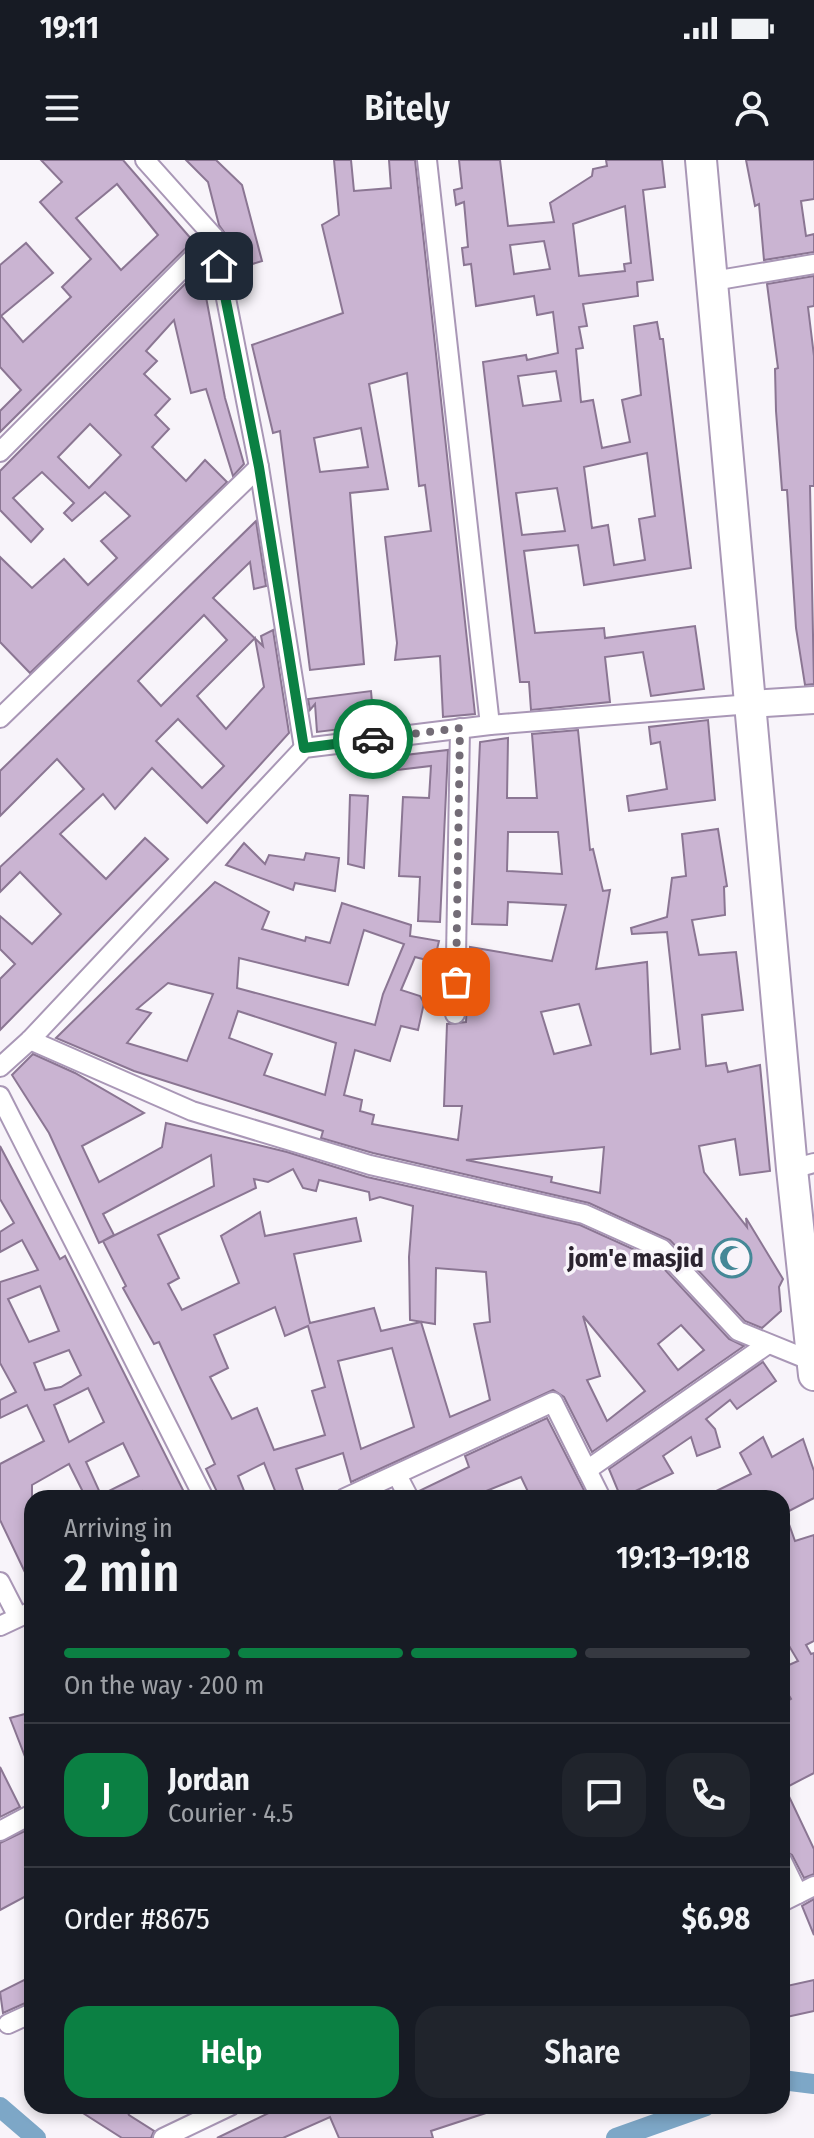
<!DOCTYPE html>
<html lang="en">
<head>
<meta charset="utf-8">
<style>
  :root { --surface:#171b24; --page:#20242c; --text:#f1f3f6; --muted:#9ea1a6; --line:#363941; --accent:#0b8043 }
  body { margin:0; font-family:"Fira Sans Condensed",sans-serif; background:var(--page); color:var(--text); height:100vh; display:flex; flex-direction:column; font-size:30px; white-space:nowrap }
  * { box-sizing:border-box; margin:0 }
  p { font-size:26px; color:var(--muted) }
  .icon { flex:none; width:44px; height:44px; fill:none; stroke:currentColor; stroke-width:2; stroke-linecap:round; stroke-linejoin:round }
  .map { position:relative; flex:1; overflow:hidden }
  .drawer { position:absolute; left:24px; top:1330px; width:766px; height:624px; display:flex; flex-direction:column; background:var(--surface); border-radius:24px; box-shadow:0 4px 12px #0003 }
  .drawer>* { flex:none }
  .pin { position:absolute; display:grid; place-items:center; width:68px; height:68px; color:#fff; margin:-34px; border-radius:16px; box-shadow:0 4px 12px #0006 }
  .courier { position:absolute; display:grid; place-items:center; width:80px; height:80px; margin:-40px; border:6px solid #0b8043; border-radius:50%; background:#fff; color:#222; box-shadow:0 2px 10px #0007 }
  .head em { font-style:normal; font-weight:600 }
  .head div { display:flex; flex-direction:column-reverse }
  .head { display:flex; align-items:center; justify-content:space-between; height:136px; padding:0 40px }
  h1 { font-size:52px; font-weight:600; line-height:60px }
  .bar { display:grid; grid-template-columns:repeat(4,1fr); gap:12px 8px; align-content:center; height:96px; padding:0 40px }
  .bar i { height:10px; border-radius:6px; background:var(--line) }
  .bar .active { background:var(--accent) }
  .bar p { grid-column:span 4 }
  .line { display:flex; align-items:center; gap:20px; padding:0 40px; border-top:2px solid var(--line) }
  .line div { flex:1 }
  .round { display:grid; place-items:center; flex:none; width:84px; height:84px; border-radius:24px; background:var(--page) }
  .button { display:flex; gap:16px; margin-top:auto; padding:16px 40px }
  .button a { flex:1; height:92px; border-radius:24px; background:var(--accent); color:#fff; font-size:32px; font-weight:600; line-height:92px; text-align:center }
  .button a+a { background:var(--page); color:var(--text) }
  .status { display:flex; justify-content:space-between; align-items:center; height:56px; padding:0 40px; background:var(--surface); direction:ltr }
  .status svg { height:22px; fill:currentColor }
  header { display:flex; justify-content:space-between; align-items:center; height:104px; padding:0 40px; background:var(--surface); font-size:36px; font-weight:600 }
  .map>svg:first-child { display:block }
</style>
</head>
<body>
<div class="status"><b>19:11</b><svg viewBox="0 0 49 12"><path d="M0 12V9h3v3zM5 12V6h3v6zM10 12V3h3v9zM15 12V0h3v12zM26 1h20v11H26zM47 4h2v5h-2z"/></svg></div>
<header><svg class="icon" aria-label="menu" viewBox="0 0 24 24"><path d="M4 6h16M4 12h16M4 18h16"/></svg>Bitely<svg class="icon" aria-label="person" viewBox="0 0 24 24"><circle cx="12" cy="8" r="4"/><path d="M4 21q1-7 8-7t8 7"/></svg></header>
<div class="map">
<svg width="814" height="1978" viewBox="0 0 814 1978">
  <rect width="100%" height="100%" fill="#f8f4fa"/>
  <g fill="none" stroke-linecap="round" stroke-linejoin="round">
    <g stroke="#7da7c7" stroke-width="20">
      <polyline points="782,1920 814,1924"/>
      <polyline points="0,1947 36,1978"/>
      <polyline points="616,1978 706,1946"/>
    </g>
  </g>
  <g fill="#cab4d2" stroke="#8b7693" stroke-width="2" fill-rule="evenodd">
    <path d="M 41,0 L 123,0 L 193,81 L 0,272 L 0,251 L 21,230 L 0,207 L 0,105 L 26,83 L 53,113 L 1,156 L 23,182 L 71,137 L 62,127 L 91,99 L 40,42 L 62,22 ZM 117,24 L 158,75 L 121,110 L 76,58 Z"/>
    <polygon points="186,0 216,0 242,25 262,101 233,110 226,75 219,65 208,22"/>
    <path d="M 334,0 L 351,0 L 354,31 L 391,28 L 389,0 L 415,0 L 475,554 L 443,557 L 440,496 L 395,500 L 397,483 L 385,377 L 431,371 L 425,325 L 419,326 L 407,213 L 369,224 L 388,329 L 350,333 L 364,504 L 310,510 L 280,271 L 273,273 L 252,185 L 343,153 L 322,65 L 339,55 ZM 361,268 L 368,307 L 320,312 L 314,278 Z"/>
    <path d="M 459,0 L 500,0 L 508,66 L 554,62 L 550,43 L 592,16 L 593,9 L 607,6 L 606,0 L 662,0 L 665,27 L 643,30 L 653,120 L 637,122 L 638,136 L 583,144 L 587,166 L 579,167 L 583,188 L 576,189 L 581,242 L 593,240 L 602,288 L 630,282 L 622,240 L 641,235 L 634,166 L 657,162 L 660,179 L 663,179 L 691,408 L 584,425 L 578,385 L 524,391 L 535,473 L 604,468 L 605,478 L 695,466 L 704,529 L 651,536 L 643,492 L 605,497 L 610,542 L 531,550 L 529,522 L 520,522 L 483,202 L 526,195 L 527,200 L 558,193 L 553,152 L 537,155 L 534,136 L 476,146 L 471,104 L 464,105 L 462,88 L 468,87 L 464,42 L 456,45 L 454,30 L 462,28 ZM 625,46 L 631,103 L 624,104 L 625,111 L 579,116 L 573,64 ZM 544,81 L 550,109 L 514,114 L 510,85 ZM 556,211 L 561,241 L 523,246 L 518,216 ZM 647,293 L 655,356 L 639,359 L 645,400 L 614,405 L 608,365 L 592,368 L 584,307 ZM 557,328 L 565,371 L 522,375 L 516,333 Z"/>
    <polygon points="746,0 814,0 814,39 801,41 806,76 814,74 814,92 764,100 759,44 755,46"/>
    <polygon points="814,116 814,146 808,147 814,196 814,326 810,326 814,524 805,525 796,468 787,330 782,330 776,251 775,209 778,208 767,124"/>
    <path d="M 203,121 L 225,238 L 244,304 L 233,316 L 206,229 L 191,233 L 174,160 L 146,191 L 157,201 L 144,214 L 170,239 L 155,255 L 169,269 L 152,287 L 186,321 L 205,300 L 227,322 L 30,513 L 0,482 L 0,397 L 32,428 L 64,399 L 88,425 L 117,398 L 101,381 L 130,356 L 105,332 L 72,361 L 64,353 L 74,343 L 42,312 L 13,338 L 43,369 L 31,382 L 0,350 L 0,311 L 185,124 ZM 90,264 L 121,295 L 89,328 L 58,297 Z"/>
    <path d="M 256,361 L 266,426 L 254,429 L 250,402 L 213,438 L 263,486 L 261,476 L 273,470 L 289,573 L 207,663 L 152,608 L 115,649 L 103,634 L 60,674 L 106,719 L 145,678 L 168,699 L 0,870 L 0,819 L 15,804 L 0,789 L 0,756 L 32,784 L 61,754 L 20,712 L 0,732 L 0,707 L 84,629 L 57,599 L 0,656 L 0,611 ZM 204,455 L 227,480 L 161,546 L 138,521 ZM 255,478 L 264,527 L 226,569 L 197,536 ZM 178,559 L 224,606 L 202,628 L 156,581 Z"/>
    <polygon points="371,531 374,565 317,572 315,544 310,550 308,539"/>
    <polygon points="708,560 715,640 629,651 627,636 667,629 660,582 651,584 649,567"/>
    <path d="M 578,570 L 590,690 L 593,689 L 603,731 L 610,730 L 596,809 L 647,802 L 651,894 L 680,889 L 667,772 L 632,774 L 631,768 L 667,757 L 672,718 L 686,716 L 682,674 L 718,669 L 727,726 L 724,727 L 725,755 L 692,760 L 699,795 L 736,792 L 743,850 L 702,855 L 706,906 L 726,903 L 728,912 L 760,905 L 770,1011 L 740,1015 L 735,979 L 699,986 L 704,1012 L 747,1067 L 746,1058 L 783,1119 L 779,1127 L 781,1151 L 762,1168 L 745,1161 L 670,1080 L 589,1043 L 373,993 L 321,978 L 323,971 L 134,911 L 56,878 L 215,722 L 269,752 L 262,769 L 305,781 L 306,777 L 330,783 L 342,743 L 411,765 L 410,776 L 439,781 L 434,802 L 415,797 L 401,830 L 420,836 L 424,843 L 418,870 L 401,866 L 390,901 L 355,890 L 344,935 L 362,940 L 360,951 L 374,955 L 372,964 L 458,980 L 462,946 L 444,946 L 447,864 L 466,862 L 470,787 L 552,801 L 566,745 L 508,742 L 507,765 L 472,764 L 480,582 L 508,578 L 507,638 L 537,638 L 532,574 ZM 508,672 L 558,672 L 562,714 L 507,711 ZM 364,770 L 404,784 L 383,834 L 375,865 L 237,828 L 239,798 L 348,825 ZM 168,823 L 213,834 L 187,901 L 127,883 L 151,853 L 137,849 ZM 579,844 L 591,885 L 554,894 L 541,852 ZM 238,851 L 336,883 L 325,935 L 264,915 L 272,894 L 229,878 ZM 604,987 L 600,1033 L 551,1022 L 552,1017 L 466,1000 Z"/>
    <polygon points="448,590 440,762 418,761 420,717 399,716 403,637 429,638 431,606 364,614 363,600"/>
    <polygon points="350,635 368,636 364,708 348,704"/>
    <polygon points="244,683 265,704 269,695 304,700 306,693 339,698 335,731 295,723 293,730 226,705"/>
    <path d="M 33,894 L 75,913 L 144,953 L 82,986 L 99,1022 L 162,987 L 166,963 L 287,992 L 367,1017 L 580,1065 L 655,1099 L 729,1179 L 744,1186 L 592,1292 L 564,1237 L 553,1230 L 351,1322 L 343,1293 L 296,1309 L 304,1333 L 292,1338 L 278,1338 L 264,1303 L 238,1316 L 247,1338 L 220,1338 L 206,1309 L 215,1304 L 159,1182 L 154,1184 L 123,1128 L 126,1126 L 103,1081 L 99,1083 L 49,973 L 12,915 ZM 211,995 L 214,1026 L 103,1081 L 114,1075 L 103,1054 ZM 293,1009 L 303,1028 L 316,1031 L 319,1020 L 369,1032 L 370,1040 L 380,1037 L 413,1046 L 409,1097 L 410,1160 L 435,1164 L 436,1108 L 486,1112 L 490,1162 L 474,1164 L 490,1240 L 450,1257 L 421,1162 L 381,1171 L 374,1148 L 310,1163 L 294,1094 L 361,1081 L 356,1058 L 265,1076 L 260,1052 L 221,1076 L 239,1123 L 182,1150 L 168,1124 L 179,1118 L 158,1075 L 256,1028 L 254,1019 L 268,1022 ZM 275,1147 L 285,1176 L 308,1166 L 325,1227 L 312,1231 L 325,1275 L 274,1290 L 257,1248 L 232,1259 L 210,1217 L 228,1208 L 214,1175 ZM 583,1156 L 645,1231 L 607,1261 L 587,1220 L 600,1216 ZM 681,1165 L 704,1190 L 678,1210 L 658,1184 ZM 392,1188 L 414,1267 L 361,1289 L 338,1201 Z"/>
    <path d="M 0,986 L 60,1099 L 65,1096 L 187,1338 L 145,1338 L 142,1331 L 127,1338 L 86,1338 L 69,1304 L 32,1325 L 32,1427 L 0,1360 L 0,1304 L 44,1281 L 27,1245 L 0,1258 L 0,1240 L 16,1232 L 0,1203 L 0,1122 L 38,1110 L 22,1080 L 0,1092 L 0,1072 L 14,1063 L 0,1039 ZM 40,1126 L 59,1171 L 29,1182 L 8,1139 ZM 69,1190 L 81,1215 L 61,1227 L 45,1230 L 34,1203 ZM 88,1228 L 104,1262 L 69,1282 L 54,1245 ZM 123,1283 L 139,1316 L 101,1335 L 86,1302 Z"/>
    <polygon points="763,1202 776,1221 737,1249 730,1240 706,1259 715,1269 720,1287 697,1296 691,1277 663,1296 673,1313 621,1338 609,1309"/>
    <polygon points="547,1258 588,1338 531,1338 521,1317 469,1338 421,1338 419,1331 469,1307 465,1296"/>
    <polygon points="763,1277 772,1297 803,1279 814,1311 814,1338 785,1353 795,1381 814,1375 814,1481 806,1485 811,1494 814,1493 814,1613 785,1628 814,1689 814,1714 804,1718 792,1695 782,1689 782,1544 791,1539 782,1524 782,1508 798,1501 782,1474 782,1338 764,1338 761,1333 750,1338 702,1338 751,1314 740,1293"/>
    <polygon points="32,1552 32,1612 31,1612 10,1558"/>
    <polygon points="0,1607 20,1647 0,1657"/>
    <polygon points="31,1668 32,1733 0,1750 0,1683"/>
    <polygon points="814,1739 814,1775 802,1746"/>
    <polygon points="32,1816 32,1840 3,1853 0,1832"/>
    <polygon points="814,1820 814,1851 782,1858 782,1827"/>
    <polygon points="72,1946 125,1946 129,1955 154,1971 151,1978 122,1978"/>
    <polygon points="283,1946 497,1946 498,1949 431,1971 433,1978 339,1978 330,1957 283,1978 217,1978"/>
  </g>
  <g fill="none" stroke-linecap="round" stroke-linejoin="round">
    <g stroke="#a997b6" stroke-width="22">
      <g id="street">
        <polyline points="145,0 214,77 259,307 304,588"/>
        <polyline points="427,0 490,565"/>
        <polyline points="713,121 814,104"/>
        <polyline points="0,292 214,77"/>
        <polyline points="0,558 259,307"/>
        <polyline points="455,854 460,568"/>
        <polyline points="30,880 192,951 370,1005 584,1054 662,1089 738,1171 814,1202"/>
        <polyline points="0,907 30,880 304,588 490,565 751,544"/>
        <polyline points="0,936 204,1338"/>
        <polyline points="792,1009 814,1003"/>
        <polyline points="587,1310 768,1184"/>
        <polyline points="397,1315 409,1338"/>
        <polyline points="345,1338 553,1242 601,1338"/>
        <polyline points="0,1422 18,1457"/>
        <polyline points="0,1466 32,1451"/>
        <polyline points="0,1671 32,1654"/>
        <polyline points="782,1701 798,1734"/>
        <polyline points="782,1742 814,1726"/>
        <polyline points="8,1864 32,1853"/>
        <polyline points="163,1978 230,1946"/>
      </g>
    </g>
    <g stroke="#a997b6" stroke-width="30">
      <polyline id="secondary" points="751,544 814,540"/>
    </g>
    <g stroke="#a997b6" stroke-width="34">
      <polyline id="primary" points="701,0 792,1009 814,1215"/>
    </g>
    <use href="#street" stroke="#fff" stroke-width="18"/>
    <use href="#secondary" stroke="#fff" stroke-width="26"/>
    <use href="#primary" stroke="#fff" stroke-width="30"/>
  </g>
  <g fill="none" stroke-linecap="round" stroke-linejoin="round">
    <polyline stroke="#736c76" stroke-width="8" stroke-dasharray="0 14.4" points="373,579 460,568 456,822"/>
    <polyline stroke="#0b8043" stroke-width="10" points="219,106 259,307 304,588 373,579"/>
  </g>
  <defs>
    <g id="mosque-ring" transform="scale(2)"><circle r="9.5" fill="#f8f4fa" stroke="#458897" stroke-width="1.5"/><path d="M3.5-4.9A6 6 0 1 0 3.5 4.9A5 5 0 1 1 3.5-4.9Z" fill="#458897"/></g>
  </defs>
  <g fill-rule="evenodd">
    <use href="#mosque-ring" x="732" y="1098"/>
  </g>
  <g text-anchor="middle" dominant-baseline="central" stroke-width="7" stroke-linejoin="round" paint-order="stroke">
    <g font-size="26" font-weight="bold" fill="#2b232f" stroke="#f8f4fa" text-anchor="end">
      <text x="704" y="1098">jom'e masjid</text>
    </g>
  </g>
</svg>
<div class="pin" style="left:456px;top:822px;background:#ea580c"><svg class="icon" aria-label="bag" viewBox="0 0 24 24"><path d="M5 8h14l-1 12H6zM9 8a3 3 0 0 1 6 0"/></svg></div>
<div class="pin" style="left:219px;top:106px;background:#1f2937"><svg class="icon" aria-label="home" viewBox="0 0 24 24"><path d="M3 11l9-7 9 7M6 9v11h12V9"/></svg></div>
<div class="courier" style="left:373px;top:579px"><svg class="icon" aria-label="car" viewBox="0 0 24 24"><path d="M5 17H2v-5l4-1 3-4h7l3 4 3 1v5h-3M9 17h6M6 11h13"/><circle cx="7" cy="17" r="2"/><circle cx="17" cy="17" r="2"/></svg></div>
<section class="drawer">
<div class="head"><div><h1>2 min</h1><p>Arriving in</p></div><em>19:13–19:18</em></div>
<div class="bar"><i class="active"></i><i class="active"></i><i class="active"></i><i></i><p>On the way · 200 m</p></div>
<div class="line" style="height:144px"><b class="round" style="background:var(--accent);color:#fff">J</b><div><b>Jordan</b><p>Courier · 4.5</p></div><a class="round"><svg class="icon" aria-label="chat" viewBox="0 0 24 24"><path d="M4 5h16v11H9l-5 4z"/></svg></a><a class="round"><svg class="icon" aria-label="phone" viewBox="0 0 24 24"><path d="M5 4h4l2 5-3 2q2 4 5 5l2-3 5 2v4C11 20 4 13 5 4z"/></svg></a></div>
<div class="line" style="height:104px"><div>Order #8675</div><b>$6.98</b></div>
<div class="button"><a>Help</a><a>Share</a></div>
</section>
</div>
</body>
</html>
